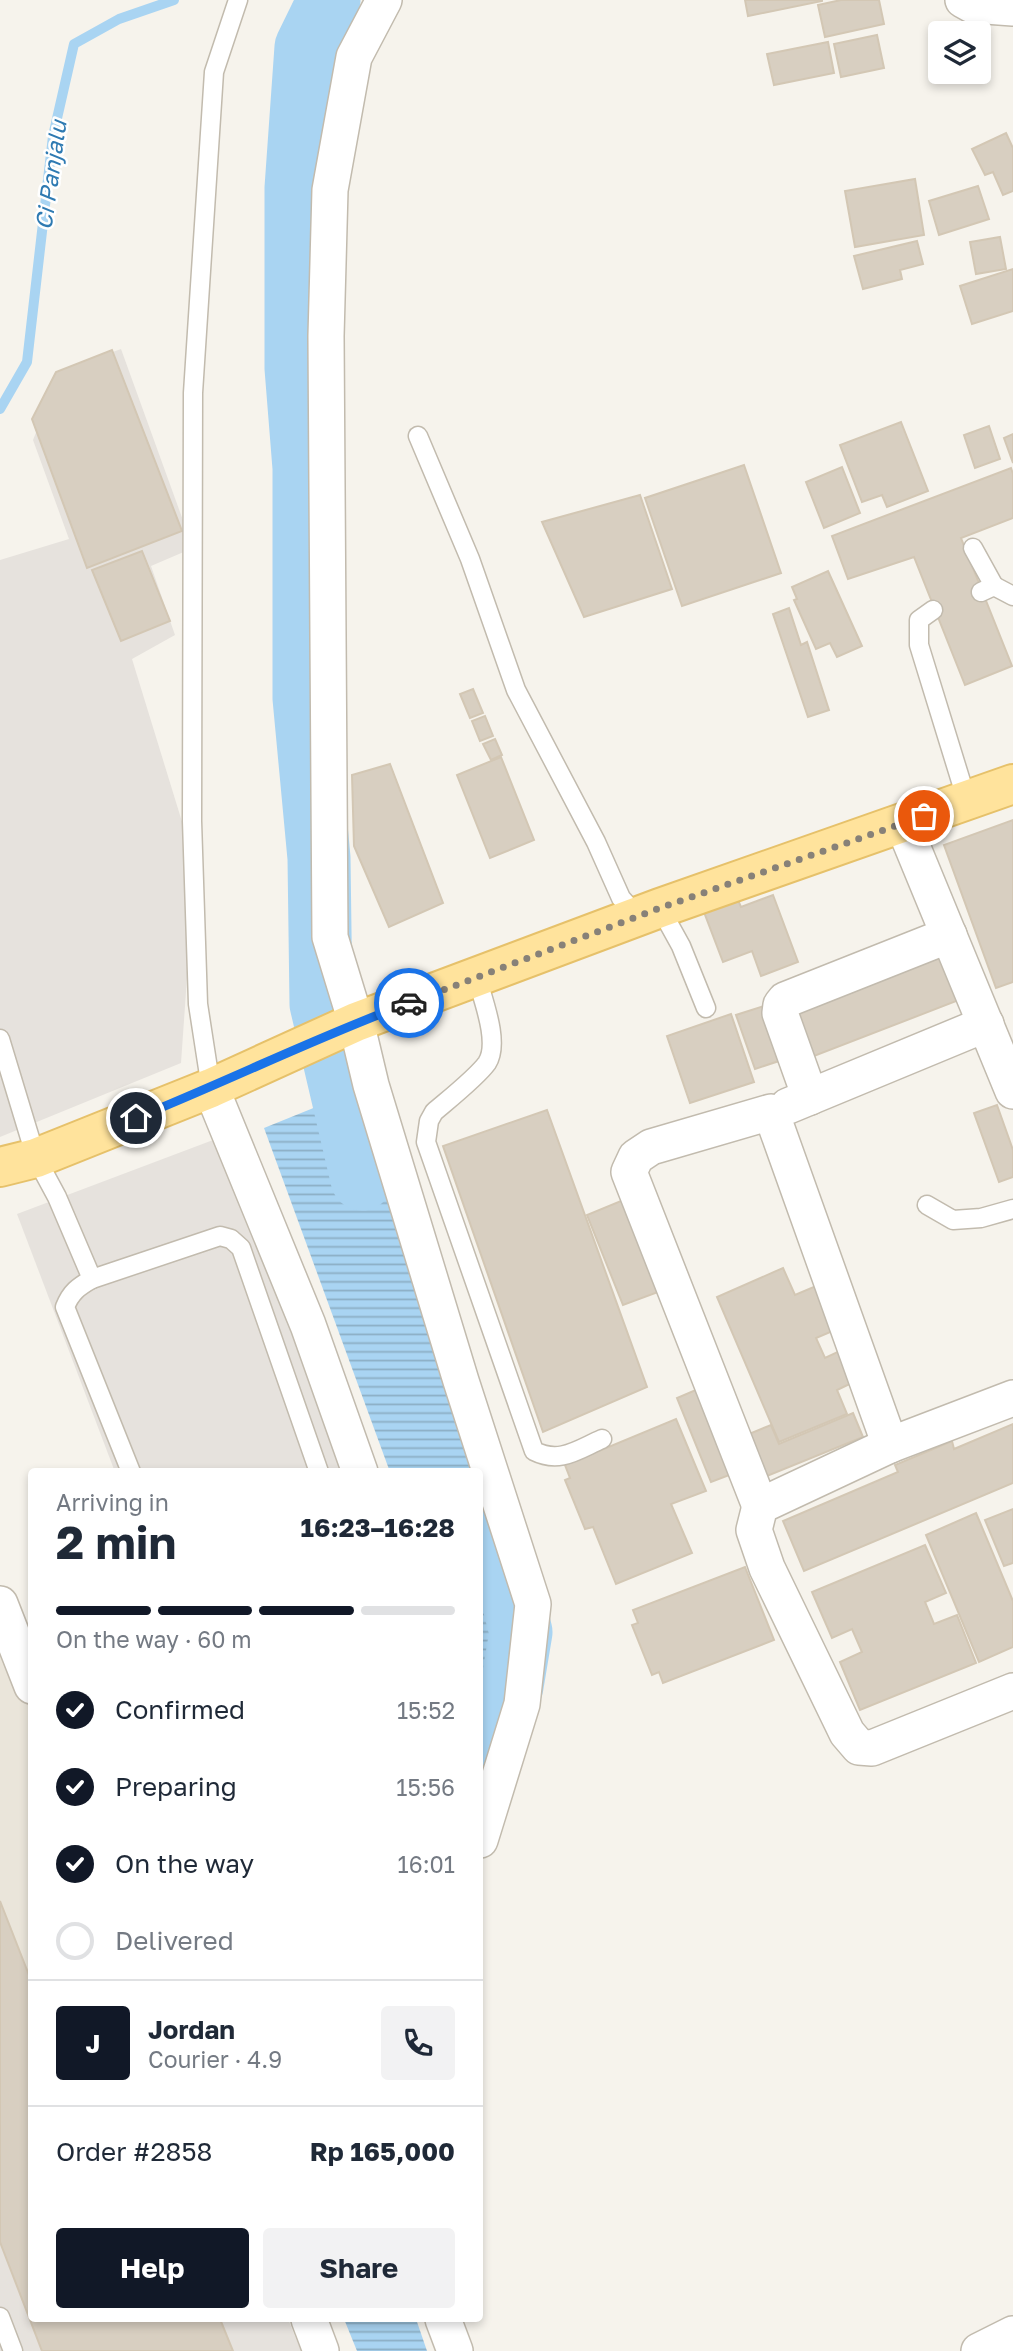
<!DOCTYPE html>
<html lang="en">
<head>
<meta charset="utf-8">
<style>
  :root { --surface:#fff; --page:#f2f2f3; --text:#1f2937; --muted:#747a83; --line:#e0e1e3; --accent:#111827 }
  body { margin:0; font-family:"Golos Text",sans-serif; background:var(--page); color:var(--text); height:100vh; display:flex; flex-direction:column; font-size:26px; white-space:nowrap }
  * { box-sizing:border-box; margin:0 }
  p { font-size:23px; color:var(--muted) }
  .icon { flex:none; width:38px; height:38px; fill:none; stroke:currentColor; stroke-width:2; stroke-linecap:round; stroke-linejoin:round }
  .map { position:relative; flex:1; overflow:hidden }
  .drawer { position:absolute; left:28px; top:1468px; width:455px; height:854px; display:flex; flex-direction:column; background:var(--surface); border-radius:7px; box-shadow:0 4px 10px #0003 }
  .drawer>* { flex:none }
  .tools { position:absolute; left:928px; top:21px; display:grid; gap:14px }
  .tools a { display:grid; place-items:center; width:63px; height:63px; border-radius:7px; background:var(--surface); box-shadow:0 4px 10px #0003; font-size:35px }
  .pin { position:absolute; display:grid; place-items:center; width:60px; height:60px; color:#fff; margin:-30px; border:4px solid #fff; border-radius:50%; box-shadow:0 2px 7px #0007 }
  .courier { position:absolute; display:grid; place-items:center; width:70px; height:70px; margin:-35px; border:5px solid #1a73e8; border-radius:50%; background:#fff; color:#222; box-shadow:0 2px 9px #0007 }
  .headline em { font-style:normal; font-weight:700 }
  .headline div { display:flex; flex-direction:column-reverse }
  .headline { display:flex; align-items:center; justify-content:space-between; height:119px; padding:0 28px }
  h1 { font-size:46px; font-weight:700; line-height:52px }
  .bar { display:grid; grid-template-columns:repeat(4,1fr); gap:10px 7px; align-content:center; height:84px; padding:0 28px }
  .bar i { height:9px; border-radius:5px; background:var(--line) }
  .bar .selected { background:var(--accent) }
  .bar p { grid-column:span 4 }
  .line { display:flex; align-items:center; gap:18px; padding:0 28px; border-top:2px solid var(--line) }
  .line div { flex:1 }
  .round { display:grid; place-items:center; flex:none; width:74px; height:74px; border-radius:7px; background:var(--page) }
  ol { padding:0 28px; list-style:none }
  li { display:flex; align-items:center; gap:21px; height:77px }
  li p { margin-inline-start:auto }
  li .icon { padding:7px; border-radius:50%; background:var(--accent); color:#fff; stroke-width:4 }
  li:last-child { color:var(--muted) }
  li i { width:38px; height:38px; border:4px solid var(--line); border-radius:50% }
  .primary-button { display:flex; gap:14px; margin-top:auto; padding:14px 28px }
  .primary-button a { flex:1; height:80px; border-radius:7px; background:var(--accent); color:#fff; font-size:28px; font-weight:700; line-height:80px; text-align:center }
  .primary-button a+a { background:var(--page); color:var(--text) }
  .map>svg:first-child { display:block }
</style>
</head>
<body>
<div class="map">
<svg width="1013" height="2351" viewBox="0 0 1013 2351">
  <defs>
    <pattern id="water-rules" width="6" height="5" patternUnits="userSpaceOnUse" patternTransform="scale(1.75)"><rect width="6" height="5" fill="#a9d4f2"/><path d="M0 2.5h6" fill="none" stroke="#8caec5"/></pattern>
  </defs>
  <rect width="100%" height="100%" fill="#f6f3ec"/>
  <polygon fill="#eae5da" points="0,1624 31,1709 31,2013 0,1935"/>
  <g fill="#e6e2dd">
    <polygon points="121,349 193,548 151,566 175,635 132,659 195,864 181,1063 0,1137 0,560 69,539 33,440 61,371"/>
    <polygon points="229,1134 359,1472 115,1472 17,1214"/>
    <polygon points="0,1935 32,2319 288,2319 301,2351 0,2351"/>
  </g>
  <g fill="url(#water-rules)">
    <polygon points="353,1092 475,1462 477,1472 390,1472 264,1128"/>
    <polygon points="480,1488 506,1645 491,1764 480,1793"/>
    <polygon points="344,2319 416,2319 427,2351 357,2351"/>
  </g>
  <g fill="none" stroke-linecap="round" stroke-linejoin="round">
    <polyline stroke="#a9d4f2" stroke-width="10" points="0,409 27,362 53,136 74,44 119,19 174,0"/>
    <g stroke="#a9d4f2" stroke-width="63">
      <polyline points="329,0 306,47 296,188 296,368 304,468 304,698 319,858 321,1004 362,1179"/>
      <polyline points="480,1500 505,1571 521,1632 512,1686 480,1752"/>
    </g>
  </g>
  <g fill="#d8cfc1" stroke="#d3c7b4" stroke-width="2">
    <polygon points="745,0 822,0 822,1 748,16"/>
    <polygon points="841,0 879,0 884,24 825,37 818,5"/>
    <polygon points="877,35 884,68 841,77 834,44"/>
    <polygon points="828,42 834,73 774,85 767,54"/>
    <polygon points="1006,133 1013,148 1013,191 1003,195 993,172 985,175 972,149"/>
    <polygon points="915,179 924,235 855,247 845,191"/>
    <polygon points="978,186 989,219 939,235 929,201"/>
    <polygon points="1000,237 1006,269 976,274 970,242"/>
    <polygon points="917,241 923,264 900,270 902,279 863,289 854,256"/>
    <polygon points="1013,269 1013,311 972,324 960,286"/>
    <polygon points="112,350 182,531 87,568 32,419 56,372"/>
    <polygon points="901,422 928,491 887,507 882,495 862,502 840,445"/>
    <polygon points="989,426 1000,459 975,468 964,435"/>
    <polygon points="1013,434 1013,463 1004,438"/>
    <polygon points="744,465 781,573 682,606 645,498"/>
    <polygon points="842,467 860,513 824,528 806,482"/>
    <polygon points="1011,468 1013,474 1013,518 961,538 1012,666 965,685 914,557 848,579 832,536"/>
    <polygon points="640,495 672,589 584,617 542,522"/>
    <polygon points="142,551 170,621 121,641 92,570"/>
    <polygon points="828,571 862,646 837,657 830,643 816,649 794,600 797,599 792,587"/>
    <polygon points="789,608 801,645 807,642 829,710 808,717 773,614"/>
    <polygon points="473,689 483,713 470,718 460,694"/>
    <polygon points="485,716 493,736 480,741 472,721"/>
    <polygon points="495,739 502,755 491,760 483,744"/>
    <polygon points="501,757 534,840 490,858 457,775"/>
    <polygon points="390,764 443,903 389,927 354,846 352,775"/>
    <polygon points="1013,820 1013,982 996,988 944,845"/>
    <polygon points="773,895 798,962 761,976 752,951 723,962 704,912 738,900 741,907"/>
    <polygon points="944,948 964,998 814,1056 795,1007"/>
    <polygon points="767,1005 785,1059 755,1069 736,1015"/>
    <polygon points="731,1014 754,1082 690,1103 667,1036"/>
    <polygon points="997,1105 1013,1150 1013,1177 999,1182 974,1113"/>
    <polygon points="547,1110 647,1387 543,1432 443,1146"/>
    <polygon points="633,1196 669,1288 623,1305 587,1215"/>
    <polygon points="783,1268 795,1295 816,1286 835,1330 816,1338 825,1358 844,1349 858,1380 837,1390 847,1414 779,1442 717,1297"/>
    <polygon points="705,1386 740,1471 711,1482 677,1398"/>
    <polygon points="853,1413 863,1437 767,1476 749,1434 771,1425 779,1444"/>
    <polygon points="676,1419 706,1491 671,1504 692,1553 616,1584 593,1527 585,1529 565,1480 570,1478 565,1465"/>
    <polygon points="1013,1424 1013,1483 804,1571 783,1521 898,1472 895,1465 952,1441 954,1449"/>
    <polygon points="1013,1509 1013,1563 1004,1566 985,1520"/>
    <polygon points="976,1513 1013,1601 1013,1647 979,1662 926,1535"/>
    <polygon points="925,1545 946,1593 925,1602 934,1624 957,1615 976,1663 860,1710 840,1662 862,1652 852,1629 832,1638 812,1592"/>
    <polygon points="745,1567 774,1640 663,1683 659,1672 652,1675 632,1625 638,1623 633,1610"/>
    <polygon points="0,1901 32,1983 32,2319 220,2319 233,2351 42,2351 0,2242"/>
  </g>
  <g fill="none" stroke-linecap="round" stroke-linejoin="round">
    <g stroke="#c2bbae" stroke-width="21">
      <g id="lane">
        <polyline points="418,436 470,559 516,690 596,842 621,898 638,917"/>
        <polyline points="973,548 994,586"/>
        <polyline points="981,592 994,586 1013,596"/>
        <polyline points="933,610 919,620 919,645 967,801"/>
        <polyline points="660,908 681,946 706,1008"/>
        <path d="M 477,978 C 483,1000 500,1043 487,1063 C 477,1077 448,1100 434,1112 L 429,1121 L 426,1142 L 534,1451 C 560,1464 577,1450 602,1439"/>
        <path d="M 0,1039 L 36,1158 L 57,1197 L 92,1279 C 78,1287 71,1292 65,1307 L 131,1472"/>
        <polyline points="211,1088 198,1004 192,821 193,393 214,72 238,0"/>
        <polyline points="927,1205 953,1220 981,1218 1013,1209"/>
        <polyline points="92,1279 220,1236 231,1239 241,1248 319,1472"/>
        <polyline points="0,2317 13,2351"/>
      </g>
    </g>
    <g stroke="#c2bbae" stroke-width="38">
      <g id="street">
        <polyline points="384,0 354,57 330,190 326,336 330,937 356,1022 371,1085 461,1381 533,1604 522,1704 480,1840"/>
        <polyline points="963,0 972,5 1013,8"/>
        <polyline points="903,824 1013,1091"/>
        <polyline points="211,1088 308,1325 360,1472"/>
        <polyline points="810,1097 780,1013 781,1005 785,1000 949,935"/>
        <polyline points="788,1106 986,1024"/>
        <polyline points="1013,1398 890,1445 760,1506 754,1530 767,1568 847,1733 859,1747 872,1748 1013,1691"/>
        <polyline points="760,1506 629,1172 636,1157 651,1147 771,1112 890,1445"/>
        <polyline points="0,1604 32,1686"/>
        <polyline points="309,2319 321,2351"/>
        <polyline points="443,2319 455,2351"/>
        <polyline points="979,2351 1013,2334"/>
      </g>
    </g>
    <g stroke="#e6c16a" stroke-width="42">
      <polyline id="primary" points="0,1167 36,1158 211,1088 356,1022 660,908 1013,784"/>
    </g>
    <use href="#lane" stroke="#fff" stroke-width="18"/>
    <use href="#street" stroke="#fff" stroke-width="35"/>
    <use href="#primary" stroke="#ffe39c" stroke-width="38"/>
  </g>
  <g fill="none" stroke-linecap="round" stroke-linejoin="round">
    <polyline stroke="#878178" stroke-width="7" stroke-dasharray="0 12.6" points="409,1003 660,908 924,816"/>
    <path stroke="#1a73e8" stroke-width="9" d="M 136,1118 C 228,1081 317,1037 409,1003"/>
  </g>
  <g text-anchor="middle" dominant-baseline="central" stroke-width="5" stroke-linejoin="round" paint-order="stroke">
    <g font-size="23" font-style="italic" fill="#2e7ab2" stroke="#fff">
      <text transform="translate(50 175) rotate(-82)">Ci Panjalu</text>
    </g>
  </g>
</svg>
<div class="tools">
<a><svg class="icon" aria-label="layers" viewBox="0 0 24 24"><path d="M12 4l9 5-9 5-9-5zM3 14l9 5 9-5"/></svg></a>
</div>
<div class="pin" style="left:924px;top:816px;background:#ea580c"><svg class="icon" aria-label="bag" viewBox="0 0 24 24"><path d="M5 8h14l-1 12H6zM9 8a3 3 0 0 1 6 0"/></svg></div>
<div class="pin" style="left:136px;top:1118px;background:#1f2937"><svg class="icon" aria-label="home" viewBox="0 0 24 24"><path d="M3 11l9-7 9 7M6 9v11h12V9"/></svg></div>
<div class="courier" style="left:409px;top:1003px"><svg class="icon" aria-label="car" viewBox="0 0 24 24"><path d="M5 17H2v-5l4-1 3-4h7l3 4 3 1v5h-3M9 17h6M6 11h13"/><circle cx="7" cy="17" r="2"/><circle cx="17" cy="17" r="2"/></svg></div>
<section class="drawer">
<div class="headline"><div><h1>2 min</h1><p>Arriving in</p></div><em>16:23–16:28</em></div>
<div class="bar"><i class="selected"></i><i class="selected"></i><i class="selected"></i><i></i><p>On the way · 60 m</p></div>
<ol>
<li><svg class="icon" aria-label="check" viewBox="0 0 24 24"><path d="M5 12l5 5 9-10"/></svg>Confirmed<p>15:52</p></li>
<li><svg class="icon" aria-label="check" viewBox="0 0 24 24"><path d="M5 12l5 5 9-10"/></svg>Preparing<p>15:56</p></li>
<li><svg class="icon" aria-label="check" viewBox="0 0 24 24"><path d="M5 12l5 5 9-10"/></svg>On the way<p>16:01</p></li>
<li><i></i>Delivered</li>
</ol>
<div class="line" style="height:126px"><b class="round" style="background:var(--accent);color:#fff">J</b><div><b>Jordan</b><p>Courier · 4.9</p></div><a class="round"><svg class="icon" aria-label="phone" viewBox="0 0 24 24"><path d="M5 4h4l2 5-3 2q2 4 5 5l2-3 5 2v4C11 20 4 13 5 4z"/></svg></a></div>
<div class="line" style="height:91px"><div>Order #2858</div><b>Rp 165,000</b></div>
<div class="primary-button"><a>Help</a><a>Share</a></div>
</section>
</div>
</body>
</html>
